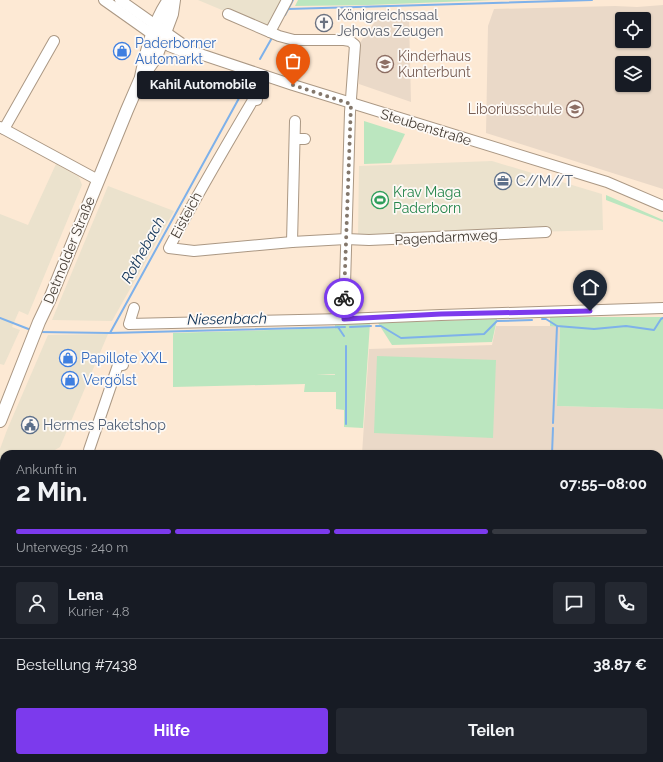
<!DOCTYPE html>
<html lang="de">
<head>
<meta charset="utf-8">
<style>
  :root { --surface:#171b24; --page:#242831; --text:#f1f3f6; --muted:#9ea1a6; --line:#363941; --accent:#7c3aed }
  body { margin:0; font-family:Raleway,sans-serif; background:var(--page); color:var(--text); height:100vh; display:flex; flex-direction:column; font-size:15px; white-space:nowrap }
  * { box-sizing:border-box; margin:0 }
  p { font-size:13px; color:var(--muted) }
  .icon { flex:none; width:22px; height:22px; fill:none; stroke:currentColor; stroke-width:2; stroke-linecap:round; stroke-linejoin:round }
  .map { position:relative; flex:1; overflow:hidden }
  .drawer { position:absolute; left:0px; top:450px; width:663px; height:312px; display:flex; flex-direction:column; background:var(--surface); border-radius:12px 12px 0 0; box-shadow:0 1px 3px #0004 }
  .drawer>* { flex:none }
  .tools { position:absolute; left:615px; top:12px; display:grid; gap:8px }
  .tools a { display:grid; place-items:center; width:36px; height:36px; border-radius:4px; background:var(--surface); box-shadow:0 1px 3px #0004; font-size:20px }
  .pin { position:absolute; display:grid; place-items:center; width:34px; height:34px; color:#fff; margin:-41px -17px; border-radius:50% 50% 50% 0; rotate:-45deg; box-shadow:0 0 4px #0007 }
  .pin .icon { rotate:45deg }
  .courier { position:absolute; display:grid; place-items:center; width:40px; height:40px; margin:-20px; border:3px solid #7c3aed; border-radius:50%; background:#fff; color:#222; box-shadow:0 1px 5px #0007 }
  .bubble { position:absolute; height:28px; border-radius:4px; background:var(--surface); box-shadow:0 1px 3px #0004; font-size:13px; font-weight:700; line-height:28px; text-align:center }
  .head em { font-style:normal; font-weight:700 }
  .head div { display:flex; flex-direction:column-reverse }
  .head { display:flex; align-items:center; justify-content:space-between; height:68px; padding:0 16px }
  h1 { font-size:26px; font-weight:700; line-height:30px }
  .bar { display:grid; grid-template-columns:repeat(4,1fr); gap:6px 4px; align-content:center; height:48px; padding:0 16px }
  .bar i { height:5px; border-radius:3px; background:var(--line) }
  .bar .selected { background:var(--accent) }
  .bar p { grid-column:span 4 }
  .line { display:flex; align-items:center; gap:10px; padding:0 16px; border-top:1px solid var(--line) }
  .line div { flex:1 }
  .round { display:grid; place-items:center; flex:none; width:42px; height:42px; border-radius:4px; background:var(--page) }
  .action { display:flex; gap:8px; margin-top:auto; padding:8px 16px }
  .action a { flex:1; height:46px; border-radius:4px; background:var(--accent); color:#fff; font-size:16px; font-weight:700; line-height:46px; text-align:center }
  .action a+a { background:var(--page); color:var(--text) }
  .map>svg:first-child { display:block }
</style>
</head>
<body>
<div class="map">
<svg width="663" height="762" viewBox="0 0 663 762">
  <rect width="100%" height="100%" fill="#fde9d4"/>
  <g fill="#ebe2cd">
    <polygon points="198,0 290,0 272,31"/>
    <polygon points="492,161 602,194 603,230 358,237 359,166"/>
    <polygon points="56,164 79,177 82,185 28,315 19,311 12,327 20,330 4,365 0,364 0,214 28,225"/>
    <polygon points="108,186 174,211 112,321 52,320"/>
    <polygon points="108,334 60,447 48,454 4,454 4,523 0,521 0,449 7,430 48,335"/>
  </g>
  <g fill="#ead9c8" fill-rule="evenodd">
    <path d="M 663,5 L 663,189 L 486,133 L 488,26 L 494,9 L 615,6 L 637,7 ZM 622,19 L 644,19 L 644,41 L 622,41 ZM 622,63 L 644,63 L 644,85 L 622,85 Z"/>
    <polygon points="409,18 411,102 359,84 359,44 374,23 379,19"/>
    <polygon points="496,326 560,326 557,406 663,409 663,591 659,594 659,454 362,454 369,349 492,345"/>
    <polygon points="659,715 663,715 662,762 550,762 550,758 659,758"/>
  </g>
  <g fill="#bbe6bf">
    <polygon points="298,0 494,0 368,5 295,6"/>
    <polygon points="364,121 405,134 391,163 364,164"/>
    <polygon points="606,195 663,220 663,222 606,200"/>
    <polygon points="550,317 663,317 663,409 557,406 560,327 550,326"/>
    <polygon points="497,319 492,342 392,345 378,323"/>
    <polygon points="370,323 363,428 344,427 344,410 336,409 336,392 304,392 305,384 173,387 173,333 335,328 335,374 316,375 335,375 335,324"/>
    <polygon points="377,356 496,360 493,438 374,433"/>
    <polygon points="0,522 4,524 4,603 0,601"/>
    <polygon points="0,610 4,612 4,670 0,678"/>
    <polygon points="0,704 4,705 4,758 177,758 190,762 0,762"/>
    <polygon points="270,758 509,758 517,762 284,762"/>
    <polygon points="511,758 549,758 549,762 519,762"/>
  </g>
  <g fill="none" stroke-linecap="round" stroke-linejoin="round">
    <g stroke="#7eb1ea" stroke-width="2">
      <polyline points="288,9 592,0"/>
      <polyline points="285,15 293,0"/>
      <polyline points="260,59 273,36"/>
      <polyline points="0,318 31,330"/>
      <polyline points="542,319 546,319 557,326 594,329 626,326 654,330 661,319 663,318"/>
      <polyline points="376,326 381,326 401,338 484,334 497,321 532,320"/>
      <polyline points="338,327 344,336"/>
      <polyline points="350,327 371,326"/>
      <polyline points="39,332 110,333 345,327"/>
      <polyline points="110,333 249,80"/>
      <polyline points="346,346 346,424"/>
      <polyline points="553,423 557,326"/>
      <polyline points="552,454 553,428"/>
      <polyline points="0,728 4,729"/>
      <polyline points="0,745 4,747"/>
      <polyline points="41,758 53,762"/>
      <polyline points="0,759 5,758"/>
    </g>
    <g stroke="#ab9884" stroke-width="12">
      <g id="minor">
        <polyline points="104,0 169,46 179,50 188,50 293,85 607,182 663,206"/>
        <polyline points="120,0 181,43 188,50"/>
        <polyline points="228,14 279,36 294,40 344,40 350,41 355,45 350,112 344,319"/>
        <polyline points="270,32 287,0"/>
        <path d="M 257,100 L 253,100 C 224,149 195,198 169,248 L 194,251 L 292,242 L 346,239 L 369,240 L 546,232"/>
        <polyline points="0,127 98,180"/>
        <polyline points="4,129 54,41"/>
        <polyline points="295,139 305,139"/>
        <polyline points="292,242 295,121"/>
        <polyline points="134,308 129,324 344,319 441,315 663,308"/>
        <polyline points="89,450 118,365 123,365"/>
        <polyline points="659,605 663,602"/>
        <polyline points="659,636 663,634"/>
        <polyline points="659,706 663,704"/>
      </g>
    </g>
    <g stroke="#ab9884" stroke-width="14">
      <g id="major">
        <path d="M 141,77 C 145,54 155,19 169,0"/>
        <polyline points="0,421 39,322 49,301 127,110 140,80 156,57 172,14 174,0"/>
        <polyline points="0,692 4,693"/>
        <polyline points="228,758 241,762"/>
      </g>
    </g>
    <use href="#minor" stroke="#fff" stroke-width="10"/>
    <use href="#major" stroke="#fff" stroke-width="12"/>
  </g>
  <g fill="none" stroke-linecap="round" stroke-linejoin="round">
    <polyline stroke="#83776b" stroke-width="4" stroke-dasharray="0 7.2" points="293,85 351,104 344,298"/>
    <polyline stroke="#7c3aed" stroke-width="5" points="344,298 344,319 441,314 590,311"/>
  </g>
  <defs>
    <g id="church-ring" transform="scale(0.9)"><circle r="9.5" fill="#fdf9f5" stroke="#6b7280" stroke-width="1.5"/><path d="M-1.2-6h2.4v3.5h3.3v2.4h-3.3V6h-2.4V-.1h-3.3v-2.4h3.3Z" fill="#6b7280"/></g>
    <g id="shop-ring" transform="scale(0.9)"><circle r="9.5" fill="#fdf9f5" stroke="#3f7fe0" stroke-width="1.5"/><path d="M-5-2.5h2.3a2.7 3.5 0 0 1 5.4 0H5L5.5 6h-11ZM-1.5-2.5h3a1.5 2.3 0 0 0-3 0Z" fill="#3f7fe0"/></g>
    <g id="school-ring" transform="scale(0.9)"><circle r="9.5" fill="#fdf9f5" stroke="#8d6e63" stroke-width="1.5"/><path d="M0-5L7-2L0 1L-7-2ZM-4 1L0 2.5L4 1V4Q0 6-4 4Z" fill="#8d6e63"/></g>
    <g id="office-ring" transform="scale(0.9)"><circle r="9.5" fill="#fdf9f5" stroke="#5c6f8a" stroke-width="1.5"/><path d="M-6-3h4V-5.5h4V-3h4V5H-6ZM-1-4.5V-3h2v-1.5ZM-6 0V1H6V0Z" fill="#5c6f8a"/></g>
    <g id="stadium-ring" transform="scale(0.9)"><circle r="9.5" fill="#fdf9f5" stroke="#2e9e5b" stroke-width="1.5"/><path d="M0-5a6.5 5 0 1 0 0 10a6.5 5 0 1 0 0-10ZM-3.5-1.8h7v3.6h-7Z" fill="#2e9e5b"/></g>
    <g id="civic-ring" transform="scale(0.9)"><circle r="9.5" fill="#fdf9f5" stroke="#5c6f8a" stroke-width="1.5"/><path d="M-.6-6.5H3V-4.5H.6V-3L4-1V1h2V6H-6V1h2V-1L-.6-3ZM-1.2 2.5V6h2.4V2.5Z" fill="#5c6f8a"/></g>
  </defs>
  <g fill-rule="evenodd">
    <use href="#church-ring" x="324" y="23"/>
    <use href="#shop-ring" x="122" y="51"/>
    <use href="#school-ring" x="385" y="64"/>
    <use href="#school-ring" x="575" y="109"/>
    <use href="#office-ring" x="503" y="181"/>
    <use href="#stadium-ring" x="380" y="200"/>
    <use href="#shop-ring" x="68" y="358"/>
    <use href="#shop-ring" x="70" y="380"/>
    <use href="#civic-ring" x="30" y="425"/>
  </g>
  <g text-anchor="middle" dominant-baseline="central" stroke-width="3.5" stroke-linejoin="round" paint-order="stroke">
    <g font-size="14" fill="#5b616d" stroke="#fdf9f5" text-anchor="start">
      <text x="337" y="15">Königreichssaal<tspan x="337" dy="16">Jehovas Zeugen</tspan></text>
    </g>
    <g font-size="14" fill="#366cbe" stroke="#fdf9f5" text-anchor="start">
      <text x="135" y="43">Paderborner<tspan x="135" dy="16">Automarkt</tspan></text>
      <text x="81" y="358">Papillote XXL</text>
      <text x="83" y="380">Vergölst</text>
    </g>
    <g font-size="14" fill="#785e54" stroke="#fdf9f5" text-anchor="start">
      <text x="398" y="56">Kinderhaus<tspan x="398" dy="16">Kunterbunt</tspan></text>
      <text x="562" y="109" text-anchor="end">Liboriusschule</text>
    </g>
    <g font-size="14" fill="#423a32" stroke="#fdf9f5">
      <text transform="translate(426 127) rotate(17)">Steubenstraße</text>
      <text transform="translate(186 215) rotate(-62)">Eisteich</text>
      <text transform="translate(446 237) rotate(-3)">Pagendarmweg</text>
      <text transform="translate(69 250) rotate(-68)">Detmolder Straße</text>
    </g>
    <g font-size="14" fill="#4e5e75" stroke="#fdf9f5" text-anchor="start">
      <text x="516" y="181">C//M//T</text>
      <text x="43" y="425">Hermes Paketshop</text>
    </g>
    <g font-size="14" fill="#27864d" stroke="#fdf9f5" text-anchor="start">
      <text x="393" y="192">Krav Maga<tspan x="393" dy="16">Paderborn</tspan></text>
    </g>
    <g font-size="15" font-style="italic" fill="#0e3257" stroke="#fdf9f5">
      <text transform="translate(143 250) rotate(-61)">Rothebach</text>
      <text transform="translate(227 319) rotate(-1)">Niesenbach</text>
    </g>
  </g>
</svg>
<div class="tools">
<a><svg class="icon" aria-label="locate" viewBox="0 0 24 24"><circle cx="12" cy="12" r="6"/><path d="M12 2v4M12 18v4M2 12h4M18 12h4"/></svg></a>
<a><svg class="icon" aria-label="layers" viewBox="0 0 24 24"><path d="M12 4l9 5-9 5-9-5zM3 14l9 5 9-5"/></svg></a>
</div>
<div class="pin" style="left:293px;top:85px;background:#ea580c"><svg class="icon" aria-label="bag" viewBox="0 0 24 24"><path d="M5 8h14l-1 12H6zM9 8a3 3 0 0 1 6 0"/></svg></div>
<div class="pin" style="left:590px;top:311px;background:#1f2937"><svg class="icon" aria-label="home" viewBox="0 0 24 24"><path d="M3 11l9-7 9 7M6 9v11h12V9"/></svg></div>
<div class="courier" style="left:344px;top:298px"><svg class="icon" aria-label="bike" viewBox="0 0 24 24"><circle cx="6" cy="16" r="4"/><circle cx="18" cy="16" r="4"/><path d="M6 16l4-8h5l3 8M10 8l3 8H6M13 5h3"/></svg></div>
<div class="bubble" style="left:137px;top:71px;width:132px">Kahil Automobile</div>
<section class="drawer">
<div class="head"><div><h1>2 Min.</h1><p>Ankunft in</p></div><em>07:55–08:00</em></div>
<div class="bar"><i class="selected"></i><i class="selected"></i><i class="selected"></i><i></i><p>Unterwegs · 240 m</p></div>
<div class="line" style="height:72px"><a class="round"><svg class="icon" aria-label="person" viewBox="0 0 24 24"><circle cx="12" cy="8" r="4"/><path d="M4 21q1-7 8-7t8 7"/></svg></a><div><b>Lena</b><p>Kurier · 4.8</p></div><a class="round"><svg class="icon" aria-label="chat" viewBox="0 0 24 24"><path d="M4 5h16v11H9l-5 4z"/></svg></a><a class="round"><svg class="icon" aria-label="phone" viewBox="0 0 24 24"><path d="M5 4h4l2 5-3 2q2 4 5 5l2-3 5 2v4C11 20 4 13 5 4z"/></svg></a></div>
<div class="line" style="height:52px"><div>Bestellung #7438</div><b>38.87 €</b></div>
<div class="action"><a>Hilfe</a><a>Teilen</a></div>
</section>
</div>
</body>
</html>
